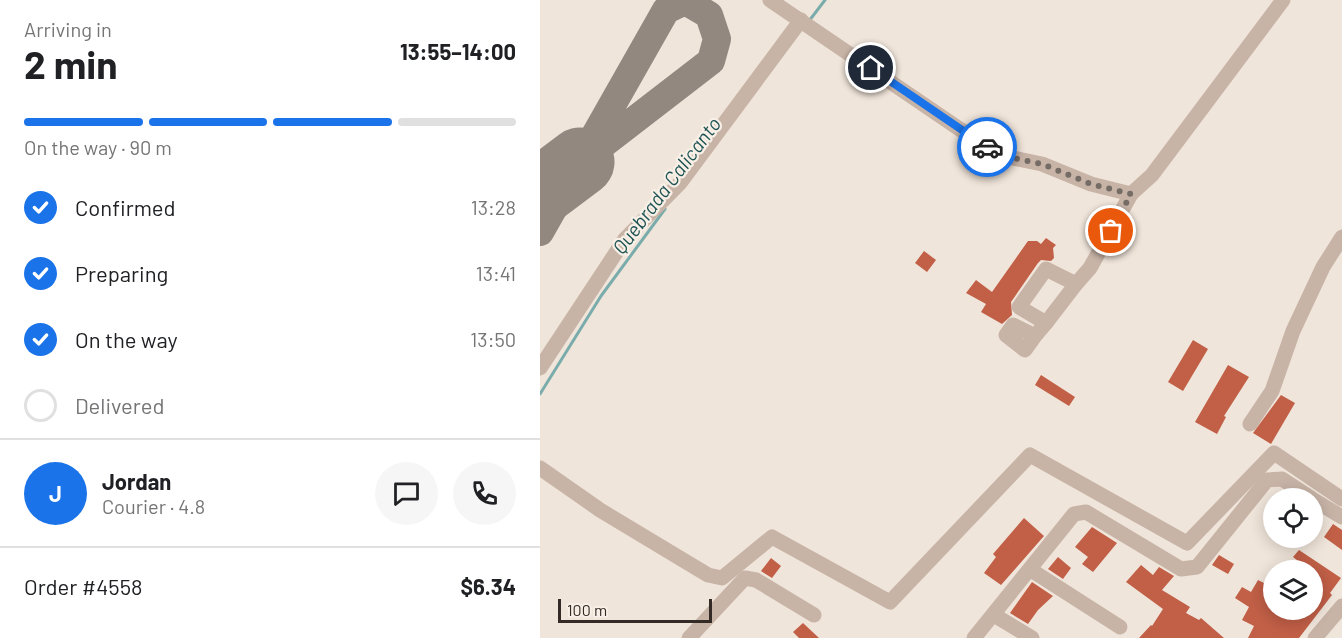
<!DOCTYPE html>
<html lang="en">
<head>
<meta charset="utf-8">
<style>
  :root { --surface:#fff; --page:#f6f6f6; --text:#202124; --muted:#757577; --line:#e0e0e0; --accent:#1a73e8 }
  body { margin:0; font-family:Barlow,sans-serif; background:var(--page); color:var(--text); height:100vh; display:flex; flex-direction:column; font-size:22px; white-space:nowrap }
  * { box-sizing:border-box; margin:0 }
  p { font-size:20px; color:var(--muted) }
  .icon { flex:none; width:33px; height:33px; fill:none; stroke:currentColor; stroke-width:2; stroke-linecap:round; stroke-linejoin:round }
  .map { position:relative; flex:1; overflow:hidden }
  .side { display:flex; flex-direction:column; background:var(--surface); width:540px }
  .side>* { flex:none }
  .controls { position:absolute; left:723px; top:488px; display:grid; gap:12px }
  .controls a { display:grid; place-items:center; width:60px; height:60px; border-radius:50%; background:var(--surface); box-shadow:0 3px 15px #0003; font-size:30px }
  .scale { position:absolute; left:18px; bottom:15px; width:154px; box-sizing:border-box; padding-left:6px; border:3px solid #342b27; border-top:0; font-size:16px; line-height:21px; white-space:nowrap; color:#342b27; -webkit-text-stroke:4px #f8efe6; paint-order:stroke }
  .pin { position:absolute; display:grid; place-items:center; width:51px; height:51px; color:#fff; margin:-26px; border:3px solid #fff; border-radius:50%; box-shadow:0 2px 6px #0007 }
  .courier { position:absolute; display:grid; place-items:center; width:60px; height:60px; margin:-30px; border:4px solid #1a73e8; border-radius:50%; background:#fff; color:#222; box-shadow:0 2px 8px #0007 }
  .headline em { font-style:normal; font-weight:700 }
  .headline div { display:flex; flex-direction:column-reverse }
  .headline { display:flex; align-items:center; justify-content:space-between; height:102px; padding:0 24px }
  h1 { font-size:39px; font-weight:700; line-height:45px }
  .bar { display:grid; grid-template-columns:repeat(4,1fr); gap:9px 6px; align-content:center; height:72px; padding:0 24px }
  .bar i { height:8px; border-radius:4px; background:var(--line) }
  .bar .current { background:var(--accent) }
  .bar p { grid-column:span 4 }
  .line { display:flex; align-items:center; gap:15px; padding:0 24px; border-top:2px solid var(--line) }
  .line div { flex:1 }
  .round { display:grid; place-items:center; flex:none; width:63px; height:63px; border-radius:32px; background:var(--page) }
  ol { padding:0 24px; list-style:none }
  li { display:flex; align-items:center; gap:18px; height:66px }
  li p { margin-inline-start:auto }
  li .icon { padding:6px; border-radius:50%; background:var(--accent); color:#fff; stroke-width:4 }
  li:last-child { color:var(--muted) }
  li i { width:33px; height:33px; border:3px solid var(--line); border-radius:50% }
  main { display:flex; flex:1; min-height:0 }
  .map>svg:first-child { display:block }
</style>
</head>
<body>
<main>
<section class="side">
<div class="headline"><div><h1>2 min</h1><p>Arriving in</p></div><em>13:55–14:00</em></div>
<div class="bar"><i class="current"></i><i class="current"></i><i class="current"></i><i></i><p>On the way · 90 m</p></div>
<ol>
<li><svg class="icon" aria-label="check" viewBox="0 0 24 24"><path d="M5 12l5 5 9-10"/></svg>Confirmed<p>13:28</p></li>
<li><svg class="icon" aria-label="check" viewBox="0 0 24 24"><path d="M5 12l5 5 9-10"/></svg>Preparing<p>13:41</p></li>
<li><svg class="icon" aria-label="check" viewBox="0 0 24 24"><path d="M5 12l5 5 9-10"/></svg>On the way<p>13:50</p></li>
<li><i></i>Delivered</li>
</ol>
<div class="line" style="height:108px"><b class="round" style="background:var(--accent);color:#fff">J</b><div><b>Jordan</b><p>Courier · 4.8</p></div><a class="round"><svg class="icon" aria-label="chat" viewBox="0 0 24 24"><path d="M4 5h16v11H9l-5 4z"/></svg></a><a class="round"><svg class="icon" aria-label="phone" viewBox="0 0 24 24"><path d="M5 4h4l2 5-3 2q2 4 5 5l2-3 5 2v4C11 20 4 13 5 4z"/></svg></a></div>
<div class="line" style="height:78px"><div>Order #4558</div><b>$6.34</b></div>
</section>
<div class="map">
<svg width="802" height="638" viewBox="0 0 802 638">
  <rect width="100%" height="100%" fill="#f0e5da"/>
  <g fill="none" stroke-linecap="round" stroke-linejoin="round">
    <g stroke="#7aacac" stroke-width="3">
      <polyline points="269,21 285,0"/>
      <polyline points="0,394 61,296 125,209"/>
    </g>
    <polyline stroke="#928880" stroke-width="28" points="0,232 126,10 145,1 169,15 177,39 171,61 40,162"/>
    <polyline stroke="#928880" stroke-width="69" points="0,192 40,162"/>
  </g>
  <g fill="#c25f47">
    <polygon points="506,238 516,245 513,248 514,258 511,261 501,260 498,263 471,302 472,315 462,324 441,312 446,304 426,293 436,280 452,292 488,241 497,241 501,244"/>
    <polygon points="384,251 396,260 387,272 375,263"/>
    <polygon points="653,340 668,349 643,391 628,382"/>
    <polygon points="688,365 709,377 684,416 686,417 677,434 655,422"/>
    <polygon points="501,375 535,397 529,406 495,385"/>
    <polygon points="741,395 755,403 731,444 713,433"/>
    <polygon points="484,518 504,536 461,585 444,573 456,557 453,554"/>
    <polygon points="793,524 802,530 802,550 784,537"/>
    <polygon points="552,527 577,543 553,572 542,564 548,557 535,547"/>
    <polygon points="759,550 801,578 790,593 792,595 759,638 708,638 714,626 702,620 709,607 695,598 702,587 711,592 718,580 734,588 734,609 746,609 754,614 758,609 772,609 772,584 778,577 772,570 758,570 762,564 753,557"/>
    <polygon points="679,555 694,564 688,574 672,565"/>
    <polygon points="518,557 531,568 523,579 508,569"/>
    <polygon points="231,558 241,566 232,578 221,571"/>
    <polygon points="601,565 613,575 619,567 634,576 622,590 650,607 646,613 659,620 661,618 684,638 599,638 611,625 612,626 623,609 586,582"/>
    <polygon points="492,582 513,596 498,610 488,624 470,613"/>
    <polygon points="263,623 279,638 259,638 253,632"/>
  </g>
  <g fill="none" stroke-linecap="round" stroke-linejoin="round">
    <g stroke="#c8b4a7" stroke-width="15">
      <polyline points="230,0 446,147 468,157 502,164 551,184 591,194 612,175 743,0"/>
      <polyline points="536,284 506,323 479,307 506,269 536,284 550,268 591,194"/>
      <polyline points="495,336 485,350 466,335 473,325 495,336 506,323"/>
      <polyline points="0,368 85,239 140,183 261,20"/>
      <polyline points="710,424 732,391 753,331 783,267 802,237"/>
      <polyline points="0,468 60,510 168,575 182,578 232,537 350,602 490,455 647,543 734,453 802,499"/>
      <polyline points="772,499 802,517"/>
      <polyline points="491,570 580,627"/>
      <polyline points="454,615 492,638"/>
      <polyline points="149,638 205,578 216,580 274,615"/>
      <polyline points="434,638 534,514 546,512 641,569 657,567 727,480 742,479 771,498"/>
      <polyline points="775,638 802,606"/>
    </g>
  </g>
  <g fill="none" stroke-linecap="round" stroke-linejoin="round">
    <polyline stroke="#766c66" stroke-width="6" stroke-dasharray="0 10.8" points="447,147 468,157 502,164 551,184 591,194 571,231"/>
    <polyline stroke="#1a73e8" stroke-width="8" points="331,68 447,147"/>
  </g>
  <g text-anchor="middle" dominant-baseline="central" stroke-width="4.5" stroke-linejoin="round" paint-order="stroke">
    <g font-size="20" font-style="italic" fill="#1e5354" stroke="#f8efe6">
      <text transform="translate(126 185) rotate(-53)">Quebrada Calicanto</text>
    </g>
  </g>
</svg>
<div class="controls">
<a><svg class="icon" aria-label="locate" viewBox="0 0 24 24"><circle cx="12" cy="12" r="6"/><path d="M12 2v4M12 18v4M2 12h4M18 12h4"/></svg></a>
<a><svg class="icon" aria-label="layers" viewBox="0 0 24 24"><path d="M12 4l9 5-9 5-9-5zM3 14l9 5 9-5"/></svg></a>
</div>
<div class="scale">100 m</div>
<div class="pin" style="left:571px;top:231px;background:#ea580c"><svg class="icon" aria-label="bag" viewBox="0 0 24 24"><path d="M5 8h14l-1 12H6zM9 8a3 3 0 0 1 6 0"/></svg></div>
<div class="pin" style="left:331px;top:68px;background:#1f2937"><svg class="icon" aria-label="home" viewBox="0 0 24 24"><path d="M3 11l9-7 9 7M6 9v11h12V9"/></svg></div>
<div class="courier" style="left:447px;top:147px"><svg class="icon" aria-label="car" viewBox="0 0 24 24"><path d="M5 17H2v-5l4-1 3-4h7l3 4 3 1v5h-3M9 17h6M6 11h13"/><circle cx="7" cy="17" r="2"/><circle cx="17" cy="17" r="2"/></svg></div>
</div>
</main>
</body>
</html>
